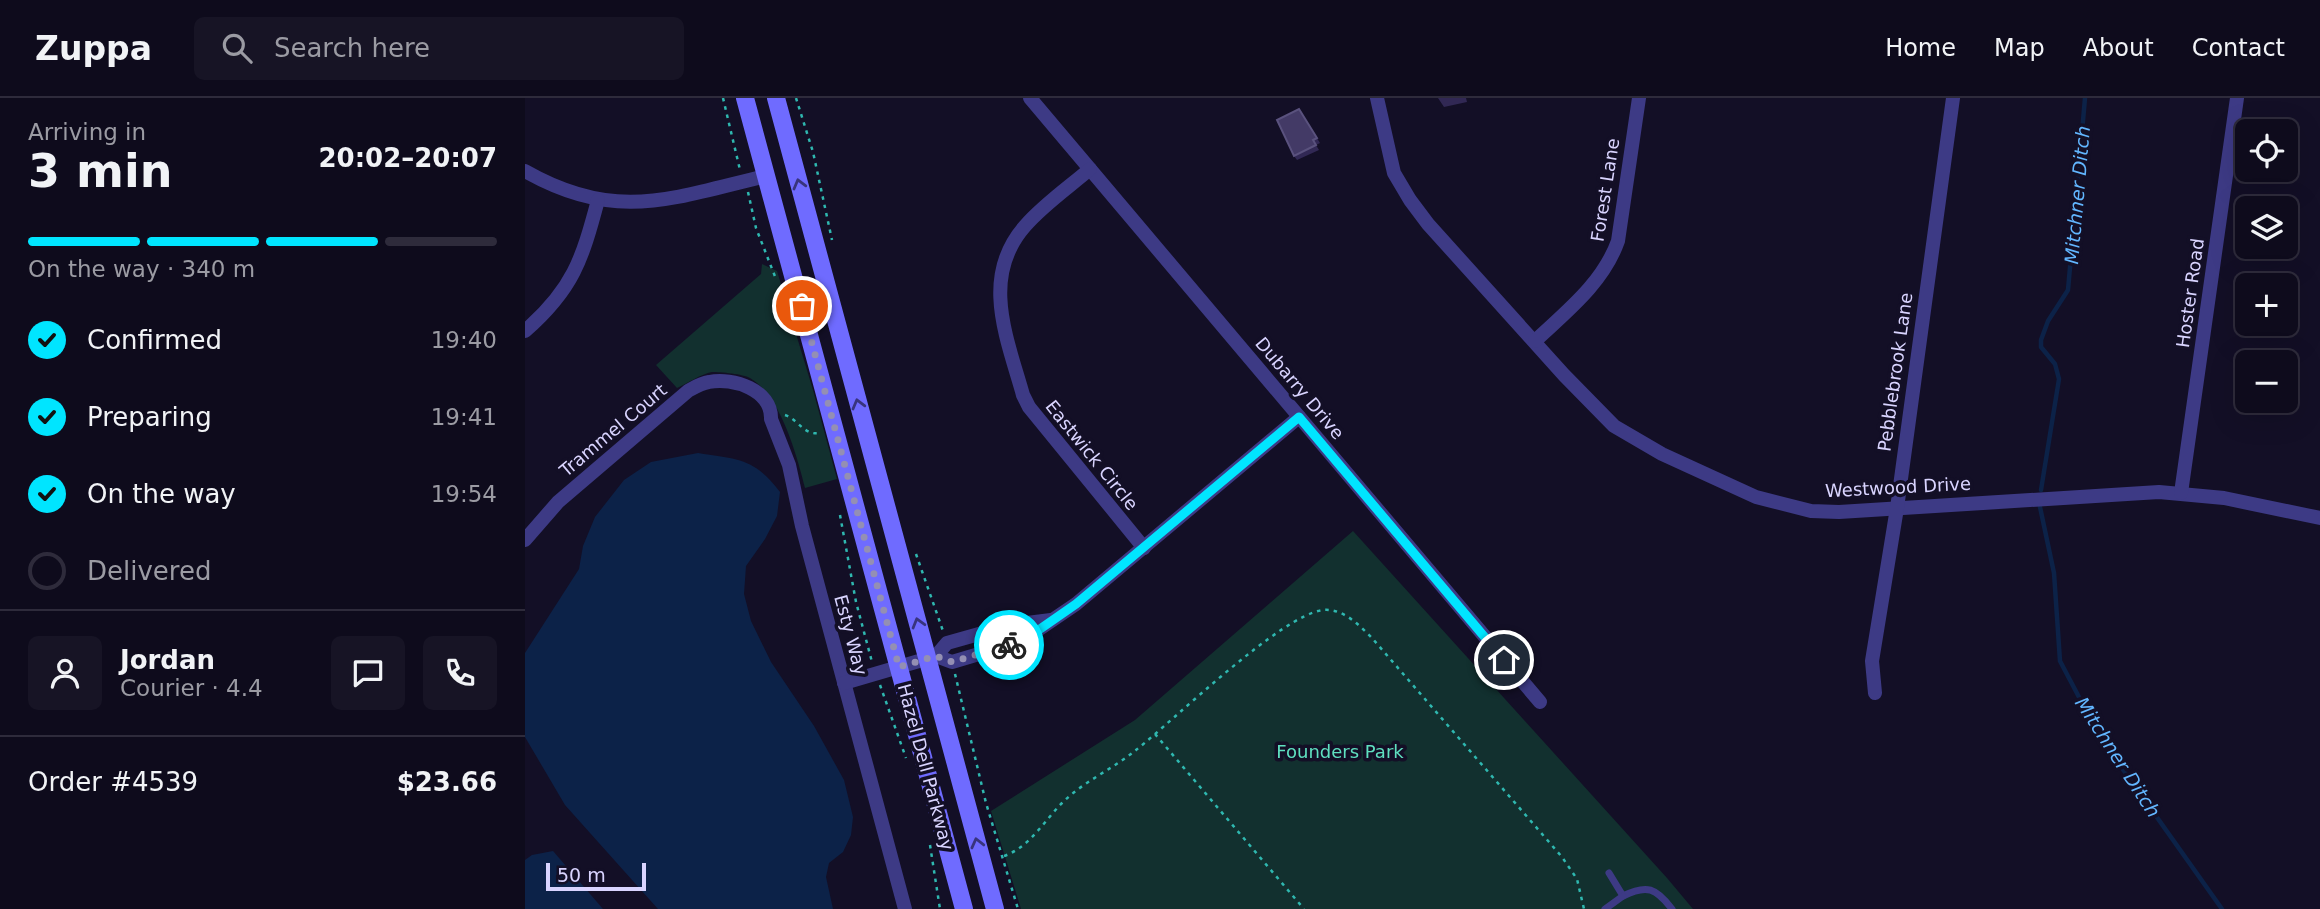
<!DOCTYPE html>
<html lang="en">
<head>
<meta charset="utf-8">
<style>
  :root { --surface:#0e0b1c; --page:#171425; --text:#f1f3f6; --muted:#9b9ba3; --line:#2e2b3b; --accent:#00e5ff }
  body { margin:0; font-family:"DejaVu Sans",sans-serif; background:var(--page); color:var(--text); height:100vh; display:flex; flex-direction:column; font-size:26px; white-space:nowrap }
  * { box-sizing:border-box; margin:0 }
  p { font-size:23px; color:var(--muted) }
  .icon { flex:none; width:38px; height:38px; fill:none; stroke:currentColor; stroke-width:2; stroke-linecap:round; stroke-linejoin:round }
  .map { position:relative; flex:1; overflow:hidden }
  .sheet { display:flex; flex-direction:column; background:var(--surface); width:525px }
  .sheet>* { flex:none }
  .tools { position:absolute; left:1710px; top:21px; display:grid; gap:14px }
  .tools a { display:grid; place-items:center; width:63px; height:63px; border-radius:10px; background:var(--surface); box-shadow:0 7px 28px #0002,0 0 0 2px var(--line); font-size:35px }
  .scale { position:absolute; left:21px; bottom:18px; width:100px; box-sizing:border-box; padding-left:7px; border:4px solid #d9d4ff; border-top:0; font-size:19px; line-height:24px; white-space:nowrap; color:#d9d4ff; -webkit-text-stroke:5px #130f26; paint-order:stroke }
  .pin { position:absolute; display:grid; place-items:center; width:60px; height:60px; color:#fff; margin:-30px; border:4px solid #fff; border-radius:50%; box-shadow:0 2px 7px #0007 }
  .courier { position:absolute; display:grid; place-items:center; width:70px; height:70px; margin:-35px; border:5px solid #00e5ff; border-radius:50%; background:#fff; color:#222; box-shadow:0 2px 9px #0007 }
  .overview em { font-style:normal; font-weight:700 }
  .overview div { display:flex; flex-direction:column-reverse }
  .overview { display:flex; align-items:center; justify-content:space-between; height:119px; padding:0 28px }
  h1 { font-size:46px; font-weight:700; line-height:52px }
  .bar { display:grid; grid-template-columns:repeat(4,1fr); gap:10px 7px; align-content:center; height:84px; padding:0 28px }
  .bar i { height:9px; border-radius:5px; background:var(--line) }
  .bar .selected { background:var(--accent) }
  .bar p { grid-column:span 4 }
  .line { display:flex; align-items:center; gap:18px; padding:0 28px; border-top:2px solid var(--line) }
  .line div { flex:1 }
  .round { display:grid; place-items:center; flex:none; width:74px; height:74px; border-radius:10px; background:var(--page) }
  ol { padding:0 28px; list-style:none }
  li { display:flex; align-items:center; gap:21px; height:77px }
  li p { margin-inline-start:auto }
  li .icon { padding:7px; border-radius:50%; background:var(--accent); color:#111; stroke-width:4 }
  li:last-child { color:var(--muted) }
  li i { width:38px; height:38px; border:4px solid var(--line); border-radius:50% }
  header { display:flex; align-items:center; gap:42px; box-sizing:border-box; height:98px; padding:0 35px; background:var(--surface); border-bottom:2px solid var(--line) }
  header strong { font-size:33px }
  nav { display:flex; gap:38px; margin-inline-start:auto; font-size:24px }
  .search { width:490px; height:63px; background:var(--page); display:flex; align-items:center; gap:18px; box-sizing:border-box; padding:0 24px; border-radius:10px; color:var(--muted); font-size:26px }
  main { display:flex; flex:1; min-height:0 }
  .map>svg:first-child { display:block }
</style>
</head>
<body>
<header>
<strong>Zuppa</strong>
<div class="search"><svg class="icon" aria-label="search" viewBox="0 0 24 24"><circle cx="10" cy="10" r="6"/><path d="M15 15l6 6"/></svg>Search here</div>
<nav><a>Home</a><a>Map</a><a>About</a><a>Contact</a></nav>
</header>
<main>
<section class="sheet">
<div class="overview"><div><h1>3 min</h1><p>Arriving in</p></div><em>20:02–20:07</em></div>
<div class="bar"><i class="selected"></i><i class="selected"></i><i class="selected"></i><i></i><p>On the way · 340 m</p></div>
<ol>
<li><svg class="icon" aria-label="check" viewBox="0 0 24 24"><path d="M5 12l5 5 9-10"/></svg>Confirmed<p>19:40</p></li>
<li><svg class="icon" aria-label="check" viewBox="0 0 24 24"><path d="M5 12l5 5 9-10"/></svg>Preparing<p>19:41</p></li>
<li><svg class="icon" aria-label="check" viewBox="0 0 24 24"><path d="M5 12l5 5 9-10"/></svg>On the way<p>19:54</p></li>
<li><i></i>Delivered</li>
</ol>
<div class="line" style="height:126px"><a class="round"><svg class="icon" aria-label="person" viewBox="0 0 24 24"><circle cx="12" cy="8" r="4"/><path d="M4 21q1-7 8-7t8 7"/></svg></a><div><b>Jordan</b><p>Courier · 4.4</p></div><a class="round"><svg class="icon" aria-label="chat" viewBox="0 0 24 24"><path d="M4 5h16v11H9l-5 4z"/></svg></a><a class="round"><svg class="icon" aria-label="phone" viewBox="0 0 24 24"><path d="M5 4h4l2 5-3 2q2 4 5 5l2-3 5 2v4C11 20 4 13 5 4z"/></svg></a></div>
<div class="line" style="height:91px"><div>Order #4539</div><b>$23.66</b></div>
</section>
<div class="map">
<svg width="1795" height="811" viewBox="0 0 1795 811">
  <rect width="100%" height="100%" fill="#130f26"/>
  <g fill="#12302f">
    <path d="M 237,166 L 252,173 L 288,292 L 312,381 L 280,390 C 272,358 256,298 225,280 C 218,276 196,274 187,274 C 176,276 163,285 152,290 L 131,267 L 236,176 Z"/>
    <polygon points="828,433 1142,780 1168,811 496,811 466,713 610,622"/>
  </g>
  <g fill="#0c2248">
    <path d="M 173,355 C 214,362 228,359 255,394 L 252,418 L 240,441 L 221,468 L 219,496 L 226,523 L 246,564 L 289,628 L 319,682 L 328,719 L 326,737 L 318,754 L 304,765 L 301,779 L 308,811 L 133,811 L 40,707 L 0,639 L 0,555 L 54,471 L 58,448 L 70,419 L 99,382 L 126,364 Z"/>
    <polygon points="28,753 78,811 0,811 0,762 7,757"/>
  </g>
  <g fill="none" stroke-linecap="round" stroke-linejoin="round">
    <g stroke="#0c2248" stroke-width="4.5">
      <polyline points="1516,392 1534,281 1530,266 1516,249 1516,242 1523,223 1543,192 1560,0"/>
      <polyline points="1515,409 1529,475 1535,563 1575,639 1697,811"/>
    </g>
    <g stroke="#2fb8b0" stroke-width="2.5" stroke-dasharray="3.5 5" stroke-linecap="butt">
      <polyline points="198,0 215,72"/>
      <polyline points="271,0 288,54 307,142"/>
      <polyline points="223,94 231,130 251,181"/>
      <path d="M 260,317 C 274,322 279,338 295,335"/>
      <polyline points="315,417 331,504 347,564"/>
      <polyline points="391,456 418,533"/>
      <polyline points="430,576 461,705 493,811"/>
      <polyline points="355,587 381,660"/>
      <polyline points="630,636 779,811"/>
      <polyline points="405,747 415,811"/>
      <path d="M 479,758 C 505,749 519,723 537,705 C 559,683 588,671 611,652 C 649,622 756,517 798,512 C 818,510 834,527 847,540 L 1037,759 L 1052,781 L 1059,811"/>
    </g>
    <g stroke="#3d3a85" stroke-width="7">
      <path d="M 1084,775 L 1098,798 C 1122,786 1131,790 1147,811"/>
      <polyline points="1080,811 1098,798"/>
    </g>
    <g stroke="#3d3a85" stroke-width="14">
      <polyline points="505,0 1015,604"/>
      <polyline points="852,0 869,75 885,102 903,126 1039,277 1089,328 1137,356 1231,399 1286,413 1314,414 1634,394 1699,400 1795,420"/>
      <path d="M 565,71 C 544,89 518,107 500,128 C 455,179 482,240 498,297 L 504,309 L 619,450"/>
      <path d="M 0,73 C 91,125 147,100 241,78"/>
      <path d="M 0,233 C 48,191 57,162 73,102"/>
      <path d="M 1010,243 C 1042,213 1078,185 1093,143 L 1114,0"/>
      <polyline points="1656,395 1712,0"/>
      <path d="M 0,442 L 33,404 L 163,293 C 170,289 176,285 184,284 C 208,279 247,292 246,321 L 264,367 L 277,428 L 380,811"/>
      <polyline points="411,558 422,545 486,527 526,522"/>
      <polyline points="319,585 411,558 427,564 491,545 504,538 551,506 774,319"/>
      <polyline points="1350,595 1347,563 1372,410 1428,0"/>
    </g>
    <g stroke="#6f6bff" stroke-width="18">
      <polyline points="220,0 439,811"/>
      <polyline points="251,0 470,811"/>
    </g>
  </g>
  <g fill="#312854">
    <polygon points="913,0 941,0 942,4 919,9"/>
    <polygon points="774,11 795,45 791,47 794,52 772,62 769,58"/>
  </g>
  <polygon fill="#433a66" stroke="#5a527e" stroke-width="2" points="774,11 792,40 788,42 791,47 769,58 752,22"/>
  <defs><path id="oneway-chevron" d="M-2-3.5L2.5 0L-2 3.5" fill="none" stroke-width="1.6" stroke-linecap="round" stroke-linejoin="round" transform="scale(1.75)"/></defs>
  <g stroke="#38347d">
    <use href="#oneway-chevron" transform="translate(274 86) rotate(-105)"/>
    <use href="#oneway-chevron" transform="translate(333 306) rotate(-105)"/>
    <use href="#oneway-chevron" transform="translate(393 525) rotate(-106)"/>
    <use href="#oneway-chevron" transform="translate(452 745) rotate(-104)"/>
  </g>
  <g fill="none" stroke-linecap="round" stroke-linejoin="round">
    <polyline stroke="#948fb3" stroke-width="7" stroke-dasharray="0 12.6" points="277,208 374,569 411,558 427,564 484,547"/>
    <polyline stroke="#00e5ff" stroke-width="9" points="484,547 505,538 551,506 774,319 979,562"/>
  </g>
  <g text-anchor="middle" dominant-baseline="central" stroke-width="7" stroke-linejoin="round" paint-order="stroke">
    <g font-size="18" fill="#d9d4ff" stroke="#130f26">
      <text transform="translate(1080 92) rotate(-81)">Forest Lane</text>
      <text transform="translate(1665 195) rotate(-82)">Hoster Road</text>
      <text transform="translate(1370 274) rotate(-82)">Pebblebrook Lane</text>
      <text transform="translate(775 290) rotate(50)">Dubarry Drive</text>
      <text transform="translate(88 332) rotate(-40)">Trammel Court</text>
      <text transform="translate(567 357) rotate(51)">Eastwick Circle</text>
      <text transform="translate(1373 389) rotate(-3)">Westwood Drive</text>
      <text transform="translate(326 537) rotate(75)">Esty Way</text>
      <text transform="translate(401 669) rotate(75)">Hazel Dell Parkway</text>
    </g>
    <g font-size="18" fill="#5fe0c0" stroke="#130f26">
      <text x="815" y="653">Founders Park</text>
    </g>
    <g font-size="19" font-style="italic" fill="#62b6ff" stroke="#130f26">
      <text transform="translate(1552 97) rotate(-85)">Mitchner Ditch</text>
      <text transform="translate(1593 659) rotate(57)">Mitchner Ditch</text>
    </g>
  </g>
</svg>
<div class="tools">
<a><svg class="icon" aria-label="locate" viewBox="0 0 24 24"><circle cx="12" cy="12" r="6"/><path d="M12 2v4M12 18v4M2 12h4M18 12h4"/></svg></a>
<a><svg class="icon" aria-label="layers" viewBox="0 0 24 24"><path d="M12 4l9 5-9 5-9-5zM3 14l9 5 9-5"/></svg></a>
<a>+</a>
<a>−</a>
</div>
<div class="scale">50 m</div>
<div class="pin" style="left:277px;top:208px;background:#ea580c"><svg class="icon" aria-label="bag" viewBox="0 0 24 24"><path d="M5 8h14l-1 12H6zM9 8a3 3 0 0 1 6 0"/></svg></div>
<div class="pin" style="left:979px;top:562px;background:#1f2937"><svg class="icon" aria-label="home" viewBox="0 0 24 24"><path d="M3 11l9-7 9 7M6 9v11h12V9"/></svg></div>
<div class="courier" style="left:484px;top:547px"><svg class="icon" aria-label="bike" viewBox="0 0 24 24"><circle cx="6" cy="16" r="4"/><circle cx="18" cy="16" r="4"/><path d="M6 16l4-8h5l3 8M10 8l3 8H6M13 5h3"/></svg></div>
</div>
</main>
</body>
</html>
